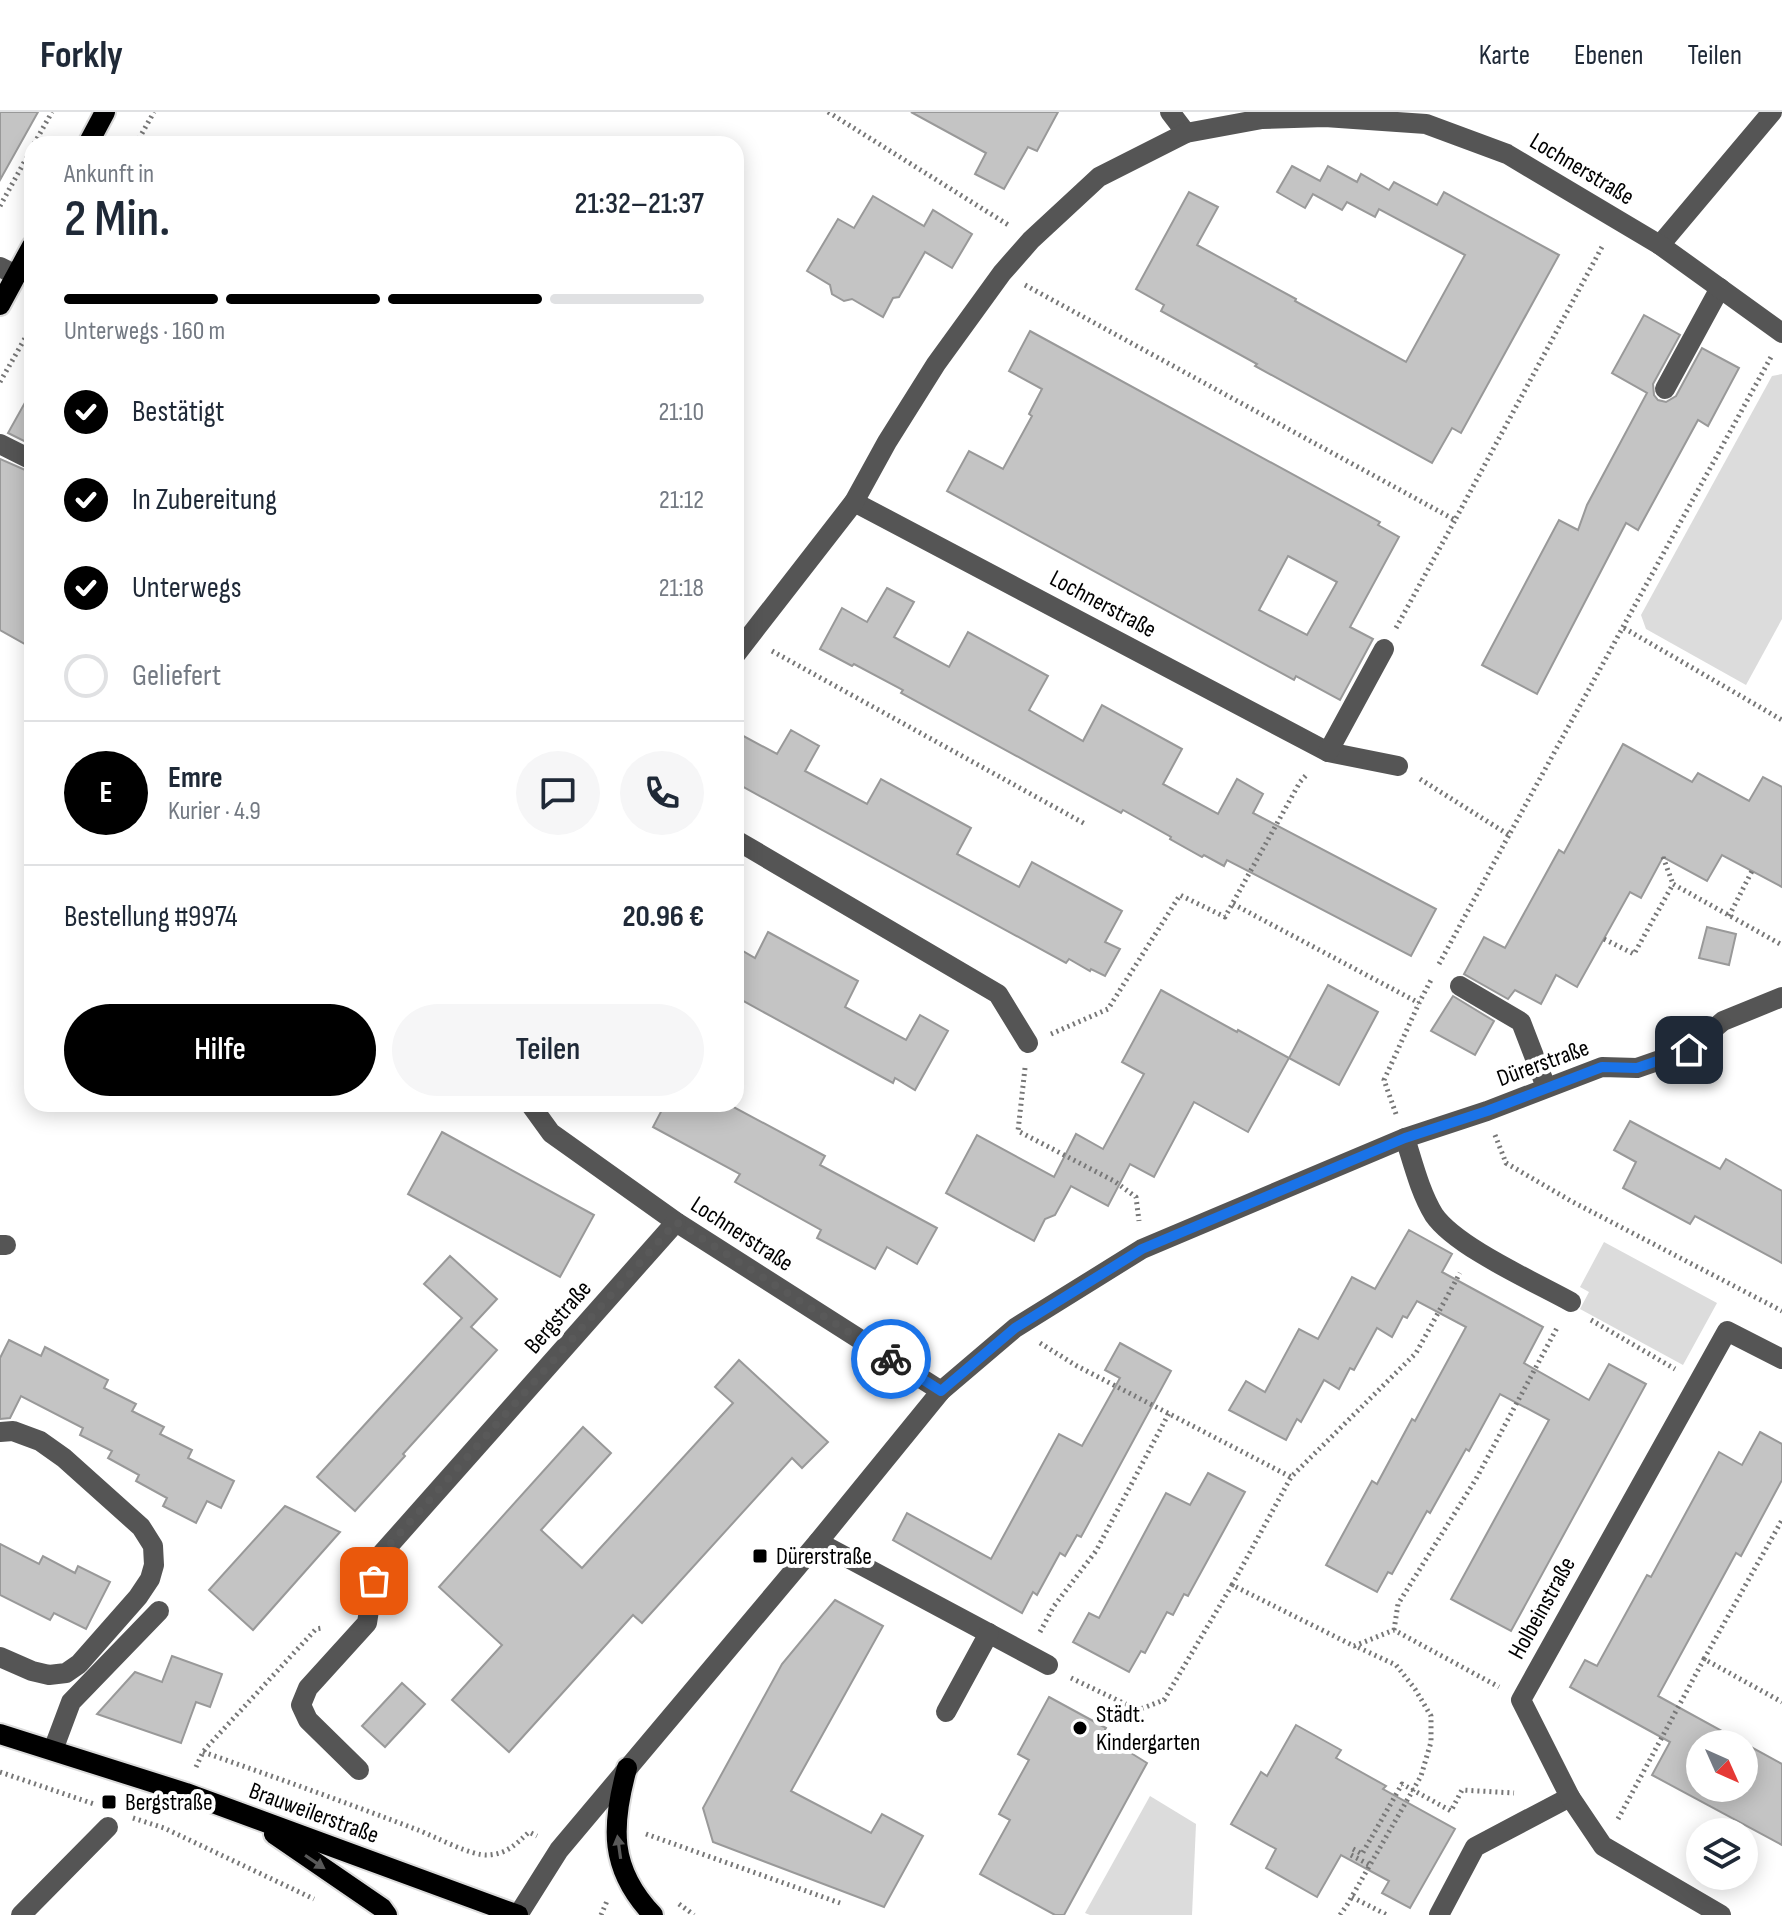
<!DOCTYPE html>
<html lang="de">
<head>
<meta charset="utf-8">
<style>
  :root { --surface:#fff; --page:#f6f6f7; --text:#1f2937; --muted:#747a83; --line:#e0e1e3; --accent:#000 }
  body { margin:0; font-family:"Sofia Sans Condensed",sans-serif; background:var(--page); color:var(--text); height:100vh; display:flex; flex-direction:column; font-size:30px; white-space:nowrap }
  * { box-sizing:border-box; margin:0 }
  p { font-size:26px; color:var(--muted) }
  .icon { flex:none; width:44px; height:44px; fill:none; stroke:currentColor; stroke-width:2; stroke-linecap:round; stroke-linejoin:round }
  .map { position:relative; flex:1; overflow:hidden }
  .panel { position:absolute; left:24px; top:24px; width:720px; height:976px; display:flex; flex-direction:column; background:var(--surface); border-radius:24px; box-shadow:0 4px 20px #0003 }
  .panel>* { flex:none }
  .needle { width:52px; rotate:135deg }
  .tools { position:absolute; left:1686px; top:1618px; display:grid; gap:16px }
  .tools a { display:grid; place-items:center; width:72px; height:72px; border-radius:50%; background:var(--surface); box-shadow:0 4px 20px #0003; font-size:40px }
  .pin { position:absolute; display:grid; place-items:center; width:68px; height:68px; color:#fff; margin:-34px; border-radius:16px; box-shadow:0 4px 12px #0006 }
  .courier { position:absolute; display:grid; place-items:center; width:80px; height:80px; margin:-40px; border:6px solid #1a73e8; border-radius:50%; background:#fff; color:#222; box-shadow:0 2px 10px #0007 }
  .summary em { font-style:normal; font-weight:600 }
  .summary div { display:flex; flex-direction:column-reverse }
  .summary { display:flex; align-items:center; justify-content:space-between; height:136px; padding:0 40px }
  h1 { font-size:52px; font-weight:600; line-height:60px }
  .bar { display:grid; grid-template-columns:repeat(4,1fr); gap:12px 8px; align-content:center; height:96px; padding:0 40px }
  .bar i { height:10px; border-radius:6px; background:var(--line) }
  .bar .active { background:var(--accent) }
  .bar p { grid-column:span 4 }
  .line { display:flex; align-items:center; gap:20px; padding:0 40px; border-top:2px solid var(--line) }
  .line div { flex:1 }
  .round { display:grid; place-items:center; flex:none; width:84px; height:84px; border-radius:42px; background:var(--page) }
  ol { padding:0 40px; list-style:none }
  li { display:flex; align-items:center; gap:24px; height:88px }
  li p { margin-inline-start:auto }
  li .icon { padding:8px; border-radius:50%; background:var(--accent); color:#fff; stroke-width:4 }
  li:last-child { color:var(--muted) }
  li i { width:44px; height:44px; border:4px solid var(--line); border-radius:50% }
  .action { display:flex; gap:16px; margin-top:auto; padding:16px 40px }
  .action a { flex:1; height:92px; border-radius:48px; background:var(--accent); color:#fff; font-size:32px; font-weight:600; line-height:92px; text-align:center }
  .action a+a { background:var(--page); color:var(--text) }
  header { display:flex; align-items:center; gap:48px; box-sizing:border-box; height:112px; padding:0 40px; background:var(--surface); border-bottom:2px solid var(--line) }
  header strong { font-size:38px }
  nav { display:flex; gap:44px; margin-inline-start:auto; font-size:28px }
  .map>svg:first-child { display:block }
</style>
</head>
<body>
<header>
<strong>Forkly</strong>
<nav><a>Karte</a><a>Ebenen</a><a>Teilen</a></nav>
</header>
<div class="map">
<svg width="1782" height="1803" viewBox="0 0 1782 1803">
  <rect width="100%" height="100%" fill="#fff"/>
  <g fill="#dcdcdc">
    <polygon points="1782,262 1782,507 1746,573 1646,517 1641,503 1772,264"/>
    <polygon points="1604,1130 1717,1191 1683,1253 1580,1197 1589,1180 1580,1175"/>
    <polygon points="1150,1684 1196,1712 1192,1803 1090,1803 1085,1801"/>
  </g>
  <g fill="#c4c4c4" stroke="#999" stroke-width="2" fill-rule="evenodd">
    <polygon points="0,0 38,0 0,68"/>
    <polygon points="911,0 1058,0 1037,39 1028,35 1004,77 975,62 986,41"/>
    <polygon points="1292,54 1320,69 1328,54 1357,70 1361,62 1389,78 1394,70 1437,93 1444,80 1559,143 1461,321 1452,316 1432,351 1255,254 1257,252 1161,199 1164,193 1136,177 1189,80 1218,95 1197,133 1296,187 1295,189 1406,250 1465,143 1379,97 1375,105 1347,90 1342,98 1313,82 1305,96 1277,80"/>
    <polygon points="873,84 924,114 933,98 972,122 952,156 925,140 899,185 893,186 883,205 852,187 844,189 832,182 830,173 807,159 838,107 854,116"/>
    <polygon points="1644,203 1680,223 1653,272 1654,283 1658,288 1666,290 1676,284 1702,236 1739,256 1708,314 1698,308 1638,418 1626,411 1537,582 1482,553 1559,408 1578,418 1587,393 1647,281 1612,261"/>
    <path d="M 1030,219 L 1380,410 L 1378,413 L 1399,425 L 1350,515 L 1373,527 L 1340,588 L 1296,564 L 1294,568 L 947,379 L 969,339 L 1003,357 L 1032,304 L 1029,302 L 1042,277 L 1009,259 ZM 1288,444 L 1337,470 L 1307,523 L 1259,498 Z"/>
    <polygon points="32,278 32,333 8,321"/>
    <polygon points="0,347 32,361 32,536 0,518"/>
    <polygon points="887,476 914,490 894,525 949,555 968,520 1048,564 1029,598 1083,629 1102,593 1182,637 1163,672 1218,702 1237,667 1263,682 1253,701 1436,797 1411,844 1227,748 1224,754 1204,743 1202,745 1170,727 1171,725 1123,698 1121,701 901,581 903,578 854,552 852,554 820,537 842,496 867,510"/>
    <polygon points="791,618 819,634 805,659 867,692 881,667 971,716 957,742 1019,775 1032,750 1122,799 1105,830 1120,837 1105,864 1091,857 1090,859 1069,847 1066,851 736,671 736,620 777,642"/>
    <polygon points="1623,632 1692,670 1698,661 1749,689 1763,665 1782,675 1782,775 1722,743 1707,769 1663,745 1641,786 1630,780 1577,875 1556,863 1541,892 1515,878 1508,887 1464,862 1484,825 1505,836 1559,738 1564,741"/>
    <polygon points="1707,815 1736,822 1729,853 1699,846"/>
    <polygon points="768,820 858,869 845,895 906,928 920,903 948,919 915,978 895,966 893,971 736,885 736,835 755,846"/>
    <polygon points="1328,873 1378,900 1339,973 1289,946"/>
    <polygon points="1161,878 1237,920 1238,918 1289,946 1248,1020 1194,990 1154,1065 1130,1052 1108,1094 1071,1074 1055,1103 1045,1107 1034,1129 946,1081 977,1023 1054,1065 1076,1022 1103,1037 1144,962 1122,950"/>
    <polygon points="1453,884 1494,909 1475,943 1431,919"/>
    <polygon points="665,992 728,992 825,1044 820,1053 937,1116 917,1152 887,1135 875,1157 817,1126 821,1118 735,1070 740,1062 653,1015"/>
    <polygon points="1630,1009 1720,1057 1726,1047 1782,1079 1782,1151 1695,1104 1690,1112 1623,1076 1636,1050 1614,1038"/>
    <polygon points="442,1020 594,1103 560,1165 408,1082"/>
    <polygon points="1409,1118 1452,1142 1442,1160 1543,1215 1524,1251 1589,1288 1609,1252 1646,1272 1511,1519 1451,1487 1549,1308 1500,1282 1469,1339 1466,1337 1430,1401 1427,1399 1392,1462 1388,1460 1377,1480 1326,1453 1372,1369 1377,1372 1412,1307 1415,1309 1466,1215 1417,1189 1407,1206 1403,1204 1392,1225 1377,1216 1354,1258 1350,1256 1339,1277 1324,1268 1301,1310 1297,1307 1286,1328 1229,1298 1246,1269 1265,1280 1299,1217 1318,1227 1352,1165 1375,1177"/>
    <polygon points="450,1144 497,1187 471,1215 497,1238 403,1342 405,1344 355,1399 317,1365 462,1206 424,1172"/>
    <polygon points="9,1228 41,1244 45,1235 108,1268 104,1276 136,1292 132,1299 164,1315 160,1322 192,1338 188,1346 234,1369 221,1396 207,1389 196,1411 163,1394 167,1386 136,1369 139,1363 108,1346 112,1339 80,1323 83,1316 21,1284 10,1306 0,1307 0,1246"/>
    <polygon points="1120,1231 1171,1259 1081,1425 1077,1423 1065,1444 1060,1441 1037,1483 1033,1480 1022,1501 893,1428 907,1401 991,1447 1059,1322 1082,1334 1120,1266 1105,1258"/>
    <polygon points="739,1248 828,1330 802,1356 792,1346 642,1511 633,1503 509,1640 452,1588 502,1533 439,1475 583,1315 611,1341 541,1418 582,1456 733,1291 715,1275"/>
    <path d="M 1760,1320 L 1782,1332 L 1782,1368 L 1741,1444 L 1736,1441 L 1658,1584 L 1782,1652 L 1782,1733 L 1652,1663 L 1670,1630 L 1570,1575 L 1585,1548 L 1597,1554 L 1647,1463 L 1651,1465 L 1719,1340 L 1742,1353 ZM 1700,1632 L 1744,1632 L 1744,1676 L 1700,1676 Z"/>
    <polygon points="1208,1361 1245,1380 1188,1484 1184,1482 1173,1503 1167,1500 1145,1541 1141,1539 1129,1560 1073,1530 1089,1501 1099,1506 1166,1381 1190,1393"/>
    <polygon points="285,1394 340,1420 253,1518 209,1478"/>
    <polygon points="0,1432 39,1452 43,1444 75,1461 78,1454 110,1470 86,1517 54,1501 50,1508 0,1483"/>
    <polygon points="835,1488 883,1514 791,1679 871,1721 882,1702 923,1724 884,1795 713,1730 703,1696 782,1552"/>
    <polygon points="172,1544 222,1562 210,1595 196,1590 181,1631 97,1602 135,1560 162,1570"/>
    <polygon points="402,1571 425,1592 385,1635 362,1614"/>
    <polygon points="1049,1585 1106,1616 1102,1623 1147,1651 1064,1803 1055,1803 980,1762 1010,1708 999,1702 1029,1648 1018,1642"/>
    <polygon points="1296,1613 1341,1638 1336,1646 1386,1674 1383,1677 1455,1717 1410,1796 1382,1781 1389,1769 1341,1743 1317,1785 1266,1756 1276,1737 1231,1712 1261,1660 1267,1664"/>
  </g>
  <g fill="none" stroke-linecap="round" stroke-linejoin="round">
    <g stroke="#dbdbdb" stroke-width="24">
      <g id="major">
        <polyline points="88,32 105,0"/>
        <polyline points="0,193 32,134"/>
        <polyline points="0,1622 186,1681 518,1803"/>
        <path d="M 627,1656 C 611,1714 609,1757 653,1803"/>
        <polyline points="274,1722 382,1796 387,1803"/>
      </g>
    </g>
    <g stroke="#777" stroke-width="5" stroke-dasharray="2 4" stroke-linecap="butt">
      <polyline points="828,0 1010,114"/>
      <polyline points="34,32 52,0"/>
      <polyline points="136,32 154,0"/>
      <polyline points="0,94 32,36"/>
      <polyline points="1025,173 1455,408 1603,133"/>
      <polyline points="0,270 32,214"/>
      <polyline points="1396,516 1455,408"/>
      <polyline points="1624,516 1782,608"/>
      <polyline points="772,539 1087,713"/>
      <polyline points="1420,667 1509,723 1771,245"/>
      <polyline points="1663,745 1673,772"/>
      <polyline points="1233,792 1419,891"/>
      <polyline points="1729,804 1752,759"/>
      <polyline points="1604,827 1634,842 1673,772 1782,833"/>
      <polyline points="1439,852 1509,723"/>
      <polyline points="1051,922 1108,897 1180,783 1225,805 1300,670 1308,661"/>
      <polyline points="1025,956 1018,1019 1114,1069 1136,1085 1139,1109"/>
      <polyline points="1396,1002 1384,968 1419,891 1431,868"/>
      <polyline points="1495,1023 1506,1051 1571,1089 1782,1199"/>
      <polyline points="1591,1208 1675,1257"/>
      <polyline points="1040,1231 1077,1254 1291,1365"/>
      <polyline points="1232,1473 1291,1365 1416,1241 1460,1161"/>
      <polyline points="1394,1518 1398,1492 1476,1367 1558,1214"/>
      <polyline points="1040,1520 1054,1494 1096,1439 1169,1301"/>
      <polyline points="1704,1547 1782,1408"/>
      <polyline points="1071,1566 1138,1598 1164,1588 1232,1473 1354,1534 1394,1518 1499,1575"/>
      <path d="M 203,1640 C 275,1665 347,1691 418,1718 C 436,1725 471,1744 488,1743 C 507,1742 516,1732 529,1720 L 537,1724"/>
      <polyline points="196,1655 203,1640 207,1635 316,1517 322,1516"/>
      <polyline points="0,1660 94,1692"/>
      <polyline points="133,1706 164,1716 314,1787"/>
      <polyline points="1618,1707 1704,1547 1782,1590"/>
      <polyline points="646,1722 840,1791"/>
      <polyline points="1353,1737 1362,1742 1402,1672 1451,1699 1462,1678 1514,1681"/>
      <polyline points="1351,1743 1370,1753"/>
      <polyline points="1352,1785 1387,1803"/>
      <polyline points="679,1792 694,1803"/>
      <polyline points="601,1803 607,1789"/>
      <polyline points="1340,1803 1347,1793 1421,1664 1431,1630 1431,1604 1415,1577 1396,1553 1355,1534"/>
    </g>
    <g stroke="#555" stroke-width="20">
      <polyline points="1170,0 1186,21"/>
      <polyline points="1660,133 1772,0"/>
      <polyline points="0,155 16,163"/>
      <polyline points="1665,277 1720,176"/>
      <polyline points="0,332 32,348"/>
      <polyline points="854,390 1328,640 1398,654"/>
      <polyline points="736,542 854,390 887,330 936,252 1002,161 1031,128 1099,65 1186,21 1262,7 1325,5 1426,12 1507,42 1660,133 1782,221"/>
      <polyline points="1328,640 1384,537"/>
      <polyline points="736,728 998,882 1028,931"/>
      <polyline points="1460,874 1521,910 1546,975"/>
      <polyline points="530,992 551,1021 676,1110 941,1279"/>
      <path d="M 1405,1026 C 1413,1051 1420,1080 1434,1103 C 1456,1135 1535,1170 1571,1190"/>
      <polyline points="0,1133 6,1133"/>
      <polyline points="0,1320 13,1319 40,1329 64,1346 141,1415 153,1434 154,1453 150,1467 138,1485 79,1552 66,1561 49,1563 32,1559 0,1545"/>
      <polyline points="818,1430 1048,1553"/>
      <polyline points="946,1600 989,1521"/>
      <polyline points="53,1638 71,1590 159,1499"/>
      <polyline points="359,1658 308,1608 301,1593 308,1576 367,1511 377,1447 676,1110"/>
      <polyline points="21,1803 108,1715"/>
      <polyline points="518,1803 559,1738 818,1430 941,1279 1015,1216 1142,1137 1405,1026 1487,999 1602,955 1637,956 1689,938 1723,909 1782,885"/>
      <polyline points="1439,1803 1475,1735 1570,1685"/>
      <polyline points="1721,1803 1603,1734 1570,1685 1521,1588 1727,1219 1782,1247"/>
    </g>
    <use href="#major" stroke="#000" stroke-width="20"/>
  </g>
  <defs><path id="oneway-solid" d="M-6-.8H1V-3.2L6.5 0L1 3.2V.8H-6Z" transform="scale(2)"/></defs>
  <g fill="#595959">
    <use href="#oneway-solid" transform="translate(619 1735) rotate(-98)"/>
    <use href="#oneway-solid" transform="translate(315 1750) rotate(34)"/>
  </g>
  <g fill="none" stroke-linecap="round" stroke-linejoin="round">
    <polyline stroke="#595959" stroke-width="8" stroke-dasharray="0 14.4" points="374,1469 377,1447 676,1110 891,1247"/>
    <polyline stroke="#1a73e8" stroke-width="10" points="891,1247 941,1279 1015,1216 1142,1137 1405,1026 1487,999 1602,955 1637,956 1689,938"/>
  </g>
  <g fill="#000" stroke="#fff" stroke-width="3">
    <rect x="752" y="1436" width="16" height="16" rx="4"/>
    <circle cx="1080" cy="1616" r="8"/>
    <rect x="101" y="1682" width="16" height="16" rx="4"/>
  </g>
  <g text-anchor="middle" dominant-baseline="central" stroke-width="8" stroke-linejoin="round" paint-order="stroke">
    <g font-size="24" fill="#000" stroke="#fff">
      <text transform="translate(1582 57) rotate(31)">Lochnerstraße</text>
      <text transform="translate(1103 492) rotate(28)">Lochnerstraße</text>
      <text transform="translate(1543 951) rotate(-20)">Dürerstraße</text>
      <text transform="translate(742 1122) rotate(33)">Lochnerstraße</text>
      <text transform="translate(558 1205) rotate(-49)">Bergstraße</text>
      <text transform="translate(1542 1496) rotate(-61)">Holbeinstraße</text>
      <text transform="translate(314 1701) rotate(20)">Brauweilerstraße</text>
    </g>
    <g font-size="24" fill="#000" stroke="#fff" text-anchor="start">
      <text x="776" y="1444">Dürerstraße</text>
      <text x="1096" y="1602">Städt.<tspan x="1096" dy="28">Kindergarten</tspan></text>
      <text x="125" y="1690">Bergstraße</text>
    </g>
  </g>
</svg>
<div class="tools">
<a><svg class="needle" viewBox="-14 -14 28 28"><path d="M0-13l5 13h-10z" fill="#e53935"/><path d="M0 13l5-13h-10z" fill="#747a83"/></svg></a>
<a><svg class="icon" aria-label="layers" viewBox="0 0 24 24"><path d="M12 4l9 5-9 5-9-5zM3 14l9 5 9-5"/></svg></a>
</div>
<div class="pin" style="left:374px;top:1469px;background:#ea580c"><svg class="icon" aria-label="bag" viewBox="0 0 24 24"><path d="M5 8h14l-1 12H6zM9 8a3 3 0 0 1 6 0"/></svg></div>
<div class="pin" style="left:1689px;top:938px;background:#1f2937"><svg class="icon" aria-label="home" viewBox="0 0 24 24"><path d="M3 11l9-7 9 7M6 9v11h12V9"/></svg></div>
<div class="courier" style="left:891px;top:1247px"><svg class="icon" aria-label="bike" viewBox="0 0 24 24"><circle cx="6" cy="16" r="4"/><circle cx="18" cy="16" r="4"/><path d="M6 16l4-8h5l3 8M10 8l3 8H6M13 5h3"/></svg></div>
<section class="panel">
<div class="summary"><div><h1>2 Min.</h1><p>Ankunft in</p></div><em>21:32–21:37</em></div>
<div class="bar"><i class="active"></i><i class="active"></i><i class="active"></i><i></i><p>Unterwegs · 160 m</p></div>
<ol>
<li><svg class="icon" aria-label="check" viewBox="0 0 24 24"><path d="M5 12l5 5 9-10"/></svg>Bestätigt<p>21:10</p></li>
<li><svg class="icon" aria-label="check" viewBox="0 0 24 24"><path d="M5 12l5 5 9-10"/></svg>In Zubereitung<p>21:12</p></li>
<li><svg class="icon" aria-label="check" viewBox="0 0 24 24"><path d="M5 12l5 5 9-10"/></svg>Unterwegs<p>21:18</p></li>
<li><i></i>Geliefert</li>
</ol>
<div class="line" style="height:144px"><b class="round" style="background:var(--accent);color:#fff">E</b><div><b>Emre</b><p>Kurier · 4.9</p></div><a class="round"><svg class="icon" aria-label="chat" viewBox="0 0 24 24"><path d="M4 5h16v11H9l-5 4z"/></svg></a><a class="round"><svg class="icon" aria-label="phone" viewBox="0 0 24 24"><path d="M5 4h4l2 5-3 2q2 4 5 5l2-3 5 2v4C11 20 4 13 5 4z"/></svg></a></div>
<div class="line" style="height:104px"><div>Bestellung #9974</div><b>20.96 €</b></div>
<div class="action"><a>Hilfe</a><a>Teilen</a></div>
</section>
</div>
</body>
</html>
